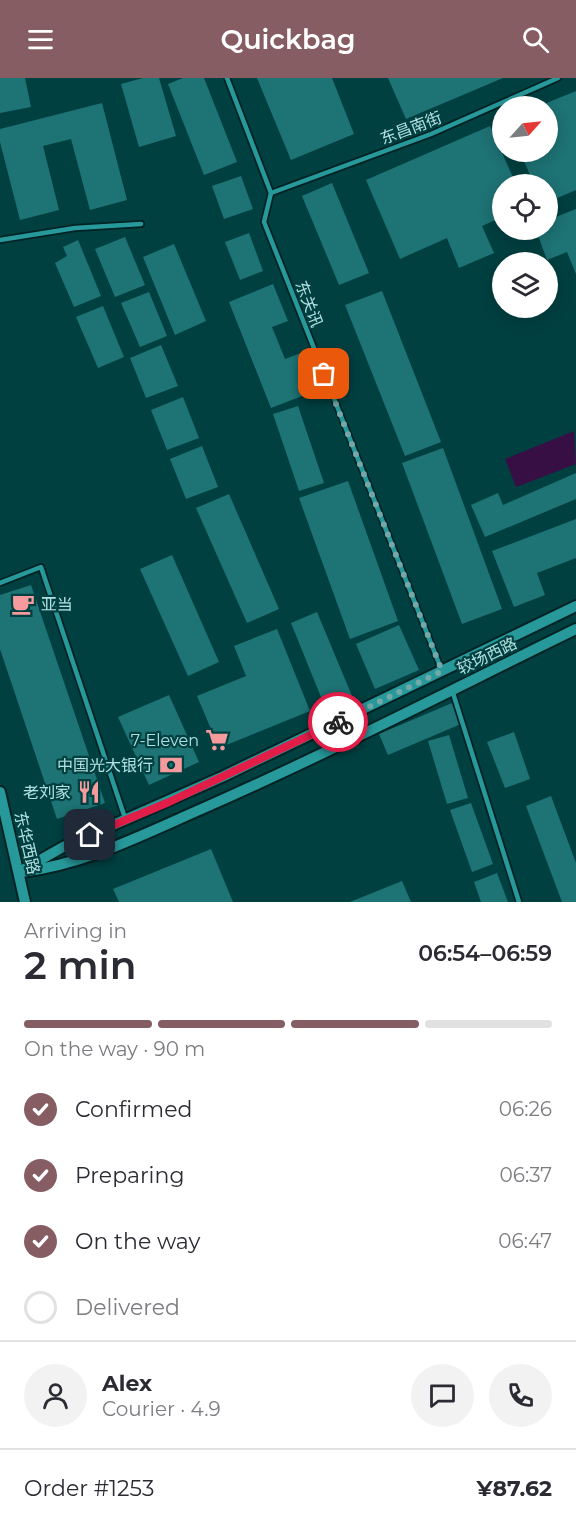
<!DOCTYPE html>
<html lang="en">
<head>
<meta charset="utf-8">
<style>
  :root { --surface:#fff; --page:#f2f2f3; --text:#2b2b33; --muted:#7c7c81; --line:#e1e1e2; --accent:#865d63 }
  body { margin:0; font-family:Montserrat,"Noto Sans SC",sans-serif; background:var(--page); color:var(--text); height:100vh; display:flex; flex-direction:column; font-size:22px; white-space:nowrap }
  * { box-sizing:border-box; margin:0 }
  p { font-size:20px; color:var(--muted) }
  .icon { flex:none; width:33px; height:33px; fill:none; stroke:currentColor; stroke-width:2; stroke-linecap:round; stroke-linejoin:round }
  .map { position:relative; height:824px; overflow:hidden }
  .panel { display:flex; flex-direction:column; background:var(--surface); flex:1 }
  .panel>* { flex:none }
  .needle { width:39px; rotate:63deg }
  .fabs { position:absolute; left:492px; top:18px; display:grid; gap:12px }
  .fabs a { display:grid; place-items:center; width:66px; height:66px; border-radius:50%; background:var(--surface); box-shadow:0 3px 15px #0003; font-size:30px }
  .pin { position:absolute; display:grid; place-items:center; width:51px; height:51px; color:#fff; margin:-26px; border-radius:12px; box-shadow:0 3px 9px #0006 }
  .courier { position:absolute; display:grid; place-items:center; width:60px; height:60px; margin:-30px; border:4px solid #e11d48; border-radius:50%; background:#fff; color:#222; box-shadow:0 2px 8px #0007 }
  .headline em { font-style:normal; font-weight:600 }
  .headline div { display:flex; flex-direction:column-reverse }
  .headline { display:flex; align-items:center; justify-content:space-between; height:102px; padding:0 24px }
  h1 { font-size:39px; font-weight:600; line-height:45px }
  .bar { display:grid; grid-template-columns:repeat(4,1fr); gap:9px 6px; align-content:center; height:72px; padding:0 24px }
  .bar i { height:8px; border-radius:4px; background:var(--line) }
  .bar .current { background:var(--accent) }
  .bar p { grid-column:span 4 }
  .line { display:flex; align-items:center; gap:15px; padding:0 24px; border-top:2px solid var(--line) }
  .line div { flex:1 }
  .round { display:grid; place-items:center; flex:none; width:63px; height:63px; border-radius:32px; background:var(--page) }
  ol { padding:0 24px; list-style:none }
  li { display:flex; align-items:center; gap:18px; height:66px }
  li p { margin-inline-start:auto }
  li .icon { padding:6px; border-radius:50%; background:var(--accent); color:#fff; stroke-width:4 }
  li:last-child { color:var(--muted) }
  li i { width:33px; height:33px; border:3px solid var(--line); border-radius:50% }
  header { display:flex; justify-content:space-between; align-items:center; height:78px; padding:0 24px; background:var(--accent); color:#fff; font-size:27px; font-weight:600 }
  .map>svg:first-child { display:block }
</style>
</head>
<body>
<header><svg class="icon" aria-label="menu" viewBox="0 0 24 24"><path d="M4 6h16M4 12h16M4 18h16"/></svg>Quickbag<svg class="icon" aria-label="search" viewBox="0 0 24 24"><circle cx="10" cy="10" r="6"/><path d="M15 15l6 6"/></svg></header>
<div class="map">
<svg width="576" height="824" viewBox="0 0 576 824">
  <rect width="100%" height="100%" fill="#004041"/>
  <polygon fill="#380f44" points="574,353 576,386 516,409 505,381"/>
  <g fill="#1e7375">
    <polygon points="0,0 25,0 31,29 0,35"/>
    <polygon points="143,0 159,0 176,58 139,69 121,6"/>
    <polygon points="183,0 204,0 237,84 204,97 168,6"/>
    <polygon points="257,0 332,0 354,56 291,82"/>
    <polygon points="388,0 503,0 406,41"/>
    <polygon points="576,13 576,112 548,124 548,106 534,106 520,74 548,74 548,28 539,28"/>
    <polygon points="102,25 127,122 90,132 71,61 43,68 59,132 20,142 0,64 0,51"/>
    <polygon points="490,48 516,106 502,106 502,139 482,148 494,175 459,190 447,160 400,181 366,102"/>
    <polygon points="241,98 253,131 224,141 212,108"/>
    <polygon points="332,105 369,195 339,207 302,118"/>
    <polygon points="576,131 576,196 567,174 547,182 536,152 548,152 548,142"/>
    <polygon points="249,155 263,193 240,202 225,164"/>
    <polygon points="125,159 145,207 115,219 95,171"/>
    <polygon points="78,162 101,218 74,229 55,185 67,178 63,169"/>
    <polygon points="174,166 206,243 175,257 143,179"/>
    <polygon points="273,206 288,243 272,249 285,281 301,275 315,313 271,330 229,224"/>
    <polygon points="382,213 441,364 405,378 345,227"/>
    <polygon points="149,214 167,258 140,269 121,225"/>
    <polygon points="103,228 124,279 98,290 76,239"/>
    <polygon points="161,267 178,308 146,320 130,280"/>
    <polygon points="183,319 199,360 167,372 151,332"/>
    <polygon points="298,328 324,405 299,413 273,336"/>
    <polygon points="202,368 218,409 186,421 170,381"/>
    <polygon points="443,370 502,531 462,546 402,385"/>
    <polygon points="576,395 576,421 485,459 471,427 498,415 503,427"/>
    <polygon points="348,403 398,543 350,561 299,420"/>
    <polygon points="229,416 279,531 247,545 196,430"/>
    <polygon points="576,441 576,480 537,495 545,517 514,529 492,473"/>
    <polygon points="172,477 219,584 188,598 140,491"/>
    <polygon points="31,507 105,725 57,741 0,571 0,517"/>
    <polygon points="317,534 352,618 325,629 291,545"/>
    <polygon points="399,547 419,592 375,611 356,566"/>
    <polygon points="277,551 310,633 219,670 197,618 246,598 234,568"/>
    <polygon points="169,617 199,684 149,707 118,639"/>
    <polygon points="452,625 461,646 388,677 379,656"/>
    <polygon points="514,654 530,701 505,710 487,664"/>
    <polygon points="449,657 468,720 447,726 428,663"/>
    <polygon points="551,718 576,785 576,824 562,824 526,728"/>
    <polygon points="471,725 493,786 472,794 450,732"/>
    <polygon points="211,771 233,824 119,824 113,811"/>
    <polygon points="497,795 508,824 481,824 474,804"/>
    <polygon points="402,803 411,824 350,824"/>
  </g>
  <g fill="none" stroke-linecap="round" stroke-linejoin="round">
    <g stroke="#012324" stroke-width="8">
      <g id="service">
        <polyline points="227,0 271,115 264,144 442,593"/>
        <polyline points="271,115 431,56 558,0"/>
        <polyline points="0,162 75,150 141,146"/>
        <polyline points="0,505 41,489 125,740"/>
        <polyline points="452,612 519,824"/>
      </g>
    </g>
    <g stroke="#012324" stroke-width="14">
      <g id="tertiary">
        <polyline points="0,714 25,824"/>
        <polyline points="19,794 63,769 224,698 576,528"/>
        <path d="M 22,794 C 87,786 146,755 206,729 C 331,674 453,611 576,551"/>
      </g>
    </g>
    <use href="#service" stroke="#27999b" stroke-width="4.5"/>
    <use href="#tertiary" stroke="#27999b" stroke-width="10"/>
  </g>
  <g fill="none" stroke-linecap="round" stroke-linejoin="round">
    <polyline stroke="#73a8a8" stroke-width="6" stroke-dasharray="0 10.8" points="324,296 442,593 338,644"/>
    <polyline stroke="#e11d48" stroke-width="8" points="90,757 169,724 338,644"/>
  </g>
  <defs>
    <g id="cafe-bare" transform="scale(1.8)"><path d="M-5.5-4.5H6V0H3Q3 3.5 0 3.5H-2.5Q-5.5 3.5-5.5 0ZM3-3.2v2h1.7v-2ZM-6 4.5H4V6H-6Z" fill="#f59b9e" stroke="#004041" stroke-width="2.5" paint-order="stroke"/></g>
    <g id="supermarket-bare" transform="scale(1.8)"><path d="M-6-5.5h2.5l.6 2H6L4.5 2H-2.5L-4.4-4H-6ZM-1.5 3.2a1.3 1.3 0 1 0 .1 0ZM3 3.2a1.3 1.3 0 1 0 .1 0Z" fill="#f59b9e" stroke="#004041" stroke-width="2.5" paint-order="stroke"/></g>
    <g id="bank-bare" transform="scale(1.8)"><path d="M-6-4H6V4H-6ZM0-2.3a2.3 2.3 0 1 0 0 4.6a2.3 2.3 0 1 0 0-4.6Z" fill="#f59b9e" stroke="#004041" stroke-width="2.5" paint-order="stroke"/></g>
    <g id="restaurant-bare" transform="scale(1.8)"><path d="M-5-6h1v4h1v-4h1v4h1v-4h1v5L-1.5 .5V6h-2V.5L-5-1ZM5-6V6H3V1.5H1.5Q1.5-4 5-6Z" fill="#f59b9e" stroke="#004041" stroke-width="2.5" paint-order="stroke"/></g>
  </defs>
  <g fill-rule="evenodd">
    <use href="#cafe-bare" x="23" y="526"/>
    <use href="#supermarket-bare" x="217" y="662"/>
    <use href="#bank-bare" x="171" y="687"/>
    <use href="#restaurant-bare" x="89" y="714"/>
  </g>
  <g text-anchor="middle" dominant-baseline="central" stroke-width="4.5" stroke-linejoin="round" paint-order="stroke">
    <g font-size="16" fill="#b1e0e0" stroke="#004041">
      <text transform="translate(411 50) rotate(-21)">东昌南街</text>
      <text transform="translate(309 226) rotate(69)">东关讯</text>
      <text transform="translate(487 578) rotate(-26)">较场西路</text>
      <text transform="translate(27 765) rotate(77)">东华西路</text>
    </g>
    <g font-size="16" fill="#b1e0e0" stroke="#004041" text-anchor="end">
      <text x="41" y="526" text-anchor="start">亚当</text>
      <text x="199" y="662">7-Eleven</text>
      <text x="153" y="687">中国光大银行</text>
      <text x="71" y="714">老刘家</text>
    </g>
  </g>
</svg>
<div class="fabs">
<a><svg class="needle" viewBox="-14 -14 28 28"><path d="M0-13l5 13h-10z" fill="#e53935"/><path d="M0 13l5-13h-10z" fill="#7c7c81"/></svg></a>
<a><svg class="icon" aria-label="locate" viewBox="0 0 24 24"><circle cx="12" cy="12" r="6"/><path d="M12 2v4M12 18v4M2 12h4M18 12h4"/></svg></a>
<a><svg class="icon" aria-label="layers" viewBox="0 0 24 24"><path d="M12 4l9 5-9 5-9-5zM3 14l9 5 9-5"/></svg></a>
</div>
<div class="pin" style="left:324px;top:296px;background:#ea580c"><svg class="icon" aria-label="bag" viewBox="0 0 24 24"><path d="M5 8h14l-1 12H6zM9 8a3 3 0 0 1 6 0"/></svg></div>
<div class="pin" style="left:90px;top:757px;background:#1f2937"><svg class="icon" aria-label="home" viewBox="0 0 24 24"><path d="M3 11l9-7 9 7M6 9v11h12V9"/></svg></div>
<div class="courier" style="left:338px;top:644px"><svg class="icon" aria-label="bike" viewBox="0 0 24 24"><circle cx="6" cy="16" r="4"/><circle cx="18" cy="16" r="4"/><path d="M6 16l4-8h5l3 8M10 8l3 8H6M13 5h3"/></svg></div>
</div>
<section class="panel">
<div class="headline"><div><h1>2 min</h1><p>Arriving in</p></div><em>06:54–06:59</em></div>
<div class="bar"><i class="current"></i><i class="current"></i><i class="current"></i><i></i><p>On the way · 90 m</p></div>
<ol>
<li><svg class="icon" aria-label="check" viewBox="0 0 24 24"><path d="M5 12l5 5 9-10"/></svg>Confirmed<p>06:26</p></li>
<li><svg class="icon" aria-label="check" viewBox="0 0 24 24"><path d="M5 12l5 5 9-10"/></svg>Preparing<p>06:37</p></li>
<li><svg class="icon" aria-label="check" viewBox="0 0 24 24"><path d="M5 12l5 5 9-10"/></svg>On the way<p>06:47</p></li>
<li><i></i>Delivered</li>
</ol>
<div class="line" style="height:108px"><a class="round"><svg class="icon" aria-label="person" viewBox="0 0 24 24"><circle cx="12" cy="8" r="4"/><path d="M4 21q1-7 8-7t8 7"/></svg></a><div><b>Alex</b><p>Courier · 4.9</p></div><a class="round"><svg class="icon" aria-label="chat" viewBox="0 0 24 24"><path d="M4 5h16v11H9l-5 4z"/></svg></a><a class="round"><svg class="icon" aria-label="phone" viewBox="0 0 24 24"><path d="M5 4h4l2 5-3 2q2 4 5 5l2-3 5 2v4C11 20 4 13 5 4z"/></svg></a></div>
<div class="line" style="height:78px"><div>Order #1253</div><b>¥87.62</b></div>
</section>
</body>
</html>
